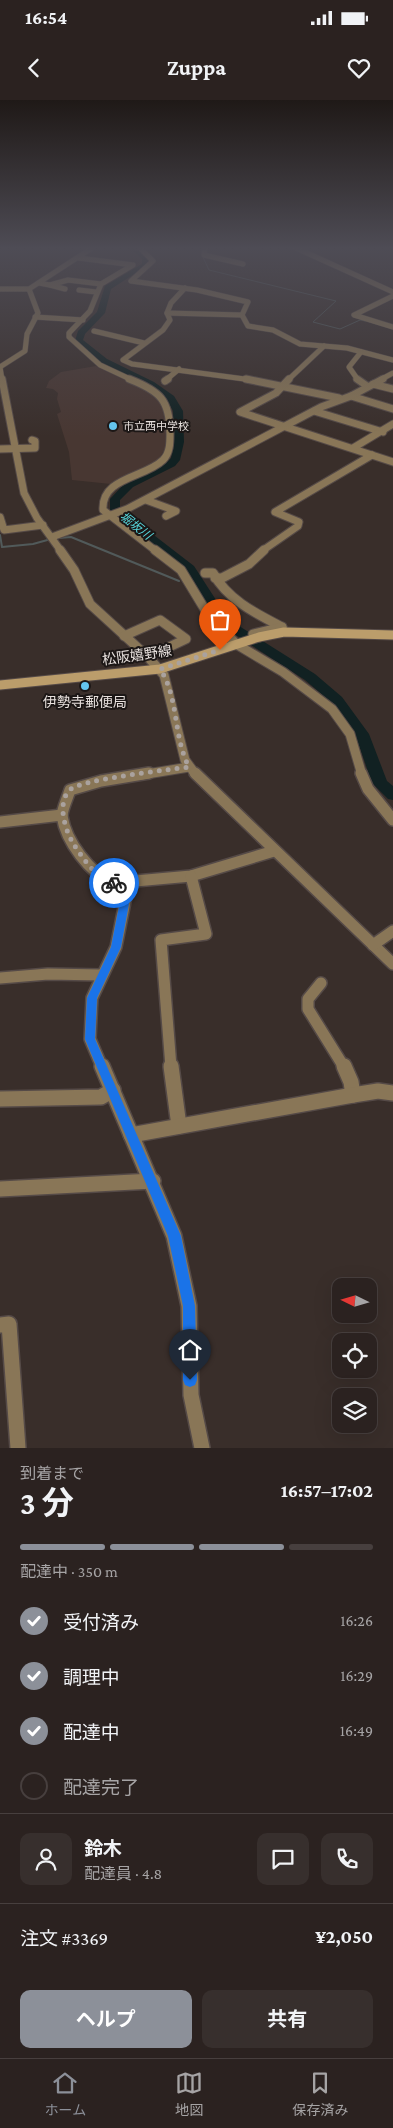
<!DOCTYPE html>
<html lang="ja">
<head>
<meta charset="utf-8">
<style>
  :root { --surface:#2b2220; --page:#372f2d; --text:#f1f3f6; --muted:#a6a4a5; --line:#473f3e; --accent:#8c9099 }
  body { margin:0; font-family:"Crimson Pro","Noto Sans JP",serif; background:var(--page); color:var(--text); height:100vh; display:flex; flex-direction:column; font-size:19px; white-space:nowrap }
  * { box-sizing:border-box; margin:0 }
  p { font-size:16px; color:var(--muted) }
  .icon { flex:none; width:28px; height:28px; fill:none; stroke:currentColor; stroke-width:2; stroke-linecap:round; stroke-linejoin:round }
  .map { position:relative; height:1348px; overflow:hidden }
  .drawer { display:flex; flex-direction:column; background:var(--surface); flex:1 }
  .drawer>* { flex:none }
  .needle { width:32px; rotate:275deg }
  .fabs { position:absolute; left:332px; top:1178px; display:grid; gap:10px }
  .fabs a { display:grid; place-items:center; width:45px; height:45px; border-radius:10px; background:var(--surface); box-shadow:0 5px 20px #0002,0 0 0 1px var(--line); font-size:25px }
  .pin { position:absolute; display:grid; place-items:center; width:42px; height:42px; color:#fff; margin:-51px -21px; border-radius:50% 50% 50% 0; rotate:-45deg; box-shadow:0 0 5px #0007 }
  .pin .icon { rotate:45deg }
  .courier { position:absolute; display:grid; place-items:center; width:50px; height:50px; margin:-25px; border:4px solid #1a73e8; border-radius:50%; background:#fff; color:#222; box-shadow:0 1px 6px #0007 }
  .overview em { font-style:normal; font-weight:700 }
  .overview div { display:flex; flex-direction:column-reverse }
  .overview { display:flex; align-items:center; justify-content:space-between; height:85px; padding:0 20px }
  h1 { font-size:32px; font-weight:700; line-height:38px }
  .bar { display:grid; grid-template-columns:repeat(4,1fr); gap:8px 5px; align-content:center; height:60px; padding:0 20px }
  .bar i { height:6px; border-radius:4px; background:var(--line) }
  .bar .on { background:var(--accent) }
  .bar p { grid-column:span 4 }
  .line { display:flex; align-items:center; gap:12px; padding:0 20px; border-top:1px solid var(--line) }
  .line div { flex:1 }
  .round { display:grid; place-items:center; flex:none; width:52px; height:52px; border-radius:10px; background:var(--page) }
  ol { padding:0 20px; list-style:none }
  li { display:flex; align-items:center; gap:15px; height:55px }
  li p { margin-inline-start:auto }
  li .icon { padding:5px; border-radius:50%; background:var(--accent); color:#fff; stroke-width:4 }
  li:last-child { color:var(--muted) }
  li i { width:28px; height:28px; border:2px solid var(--line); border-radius:50% }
  .primary-button { display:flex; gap:10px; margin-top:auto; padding:10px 20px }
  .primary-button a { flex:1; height:58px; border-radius:10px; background:var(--accent); color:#fff; font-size:20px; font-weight:700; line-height:58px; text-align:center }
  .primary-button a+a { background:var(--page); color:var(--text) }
  .status { display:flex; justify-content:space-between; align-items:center; height:35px; padding:0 25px; background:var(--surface); direction:ltr }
  .status svg { height:14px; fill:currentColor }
  header { display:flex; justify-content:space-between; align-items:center; height:65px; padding:0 20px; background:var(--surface); font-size:22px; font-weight:700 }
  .dock { display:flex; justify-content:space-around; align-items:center; height:70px; border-top:1px solid var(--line); background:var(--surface); font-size:14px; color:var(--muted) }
  .dock a { display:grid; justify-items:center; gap:2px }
  .dock .on { color:var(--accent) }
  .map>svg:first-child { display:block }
</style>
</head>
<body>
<div class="status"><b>16:54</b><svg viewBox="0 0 49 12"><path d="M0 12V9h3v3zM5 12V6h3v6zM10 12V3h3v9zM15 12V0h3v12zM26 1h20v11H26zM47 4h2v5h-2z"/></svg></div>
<header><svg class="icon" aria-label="back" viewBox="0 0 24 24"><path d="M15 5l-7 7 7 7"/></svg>Zuppa<svg class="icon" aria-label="heart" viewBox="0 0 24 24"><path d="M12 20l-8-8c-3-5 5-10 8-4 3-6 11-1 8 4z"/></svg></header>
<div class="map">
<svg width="393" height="1348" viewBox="0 0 393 1348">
  <rect width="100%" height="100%" fill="#392e2a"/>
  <polygon fill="#483732" points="96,266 145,288 163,304 166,319 165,349 157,362 111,384 72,380 69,352 57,314 61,312 57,299 58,293 53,289 46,288 49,281 61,272"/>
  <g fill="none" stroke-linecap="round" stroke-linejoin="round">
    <polyline stroke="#515a5a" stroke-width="1" points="203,150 201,153 209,170 336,201 313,222 340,229 360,220 365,221"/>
    <g stroke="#515a5a" stroke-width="2">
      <polyline points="0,435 2,447 33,444 51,439"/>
      <polyline points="59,438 71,437 179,481"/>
    </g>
    <g fill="#112122" fill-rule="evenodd">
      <polygon points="130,148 138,148 148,157 148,165 111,189 105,213 85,234 83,240 107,259 154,282 174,296 183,311 184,342 180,360 175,366 133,387 120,400 120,409 194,466 218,503 236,524 315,574 342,597 369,634 387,681 393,686 393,700 388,699 372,683 355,634 332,603 305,580 228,530 209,508 185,470 110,410 110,399 125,383 167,362 171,358 174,342 173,311 167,300 148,286 101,263 75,241 78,231 97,212 105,186 142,164 142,159"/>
      <polygon points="387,148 393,148 393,151"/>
    </g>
    <g stroke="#554a47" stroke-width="6">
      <g id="minor-far4">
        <polyline points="140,148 153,161 131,181 197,190 248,202 242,215 248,226 273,230 300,244 347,248 393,260"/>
        <polyline points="205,148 204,155 243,164"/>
        <polyline points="296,148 393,192"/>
        <polyline points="79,158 133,165 101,184 90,211 69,233 69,237 100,265 132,280"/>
        <polyline points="39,183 50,185 68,180 101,184"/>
        <polyline points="50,185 65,189"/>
        <polyline points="185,188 171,203 167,213 170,220 163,230 123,260 132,264 252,280"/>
        <polyline points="0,189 29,189 92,148"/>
        <polyline points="79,190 96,192"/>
        <polyline points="393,196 354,215 393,227"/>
        <polyline points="167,213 242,215"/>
        <polyline points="35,217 83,220"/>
        <polyline points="94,231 144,243"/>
        <polyline points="0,267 2,280"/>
        <polyline points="0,267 25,251 27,234 38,213 29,189"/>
        <polyline points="166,280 179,269"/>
        <polyline points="288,280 324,246"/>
        <polyline points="358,280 349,267 361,252"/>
        <polyline points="380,280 393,273"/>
      </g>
    </g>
    <g stroke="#554a47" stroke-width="9">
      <g id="minor-far3">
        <polyline points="2,279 24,393 37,418 61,451"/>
        <path d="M 129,279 C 160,291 170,300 170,334 C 170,343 170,353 163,360 C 145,378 101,377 103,410 L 156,451"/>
        <polyline points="246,279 339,298"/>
        <polyline points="289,279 276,293 240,312 393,362"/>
        <polyline points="357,279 367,286"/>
        <polyline points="165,281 168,279"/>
        <polyline points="373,284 393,289"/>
        <polyline points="351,296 393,309"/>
        <polyline points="314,311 383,332"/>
        <polyline points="353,348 393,324"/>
        <polyline points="0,349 35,348 35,341 32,340"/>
        <polyline points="146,400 176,411 166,416"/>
        <polyline points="0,417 4,430 43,425"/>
        <polyline points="52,437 127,409 321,307 351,296 383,279"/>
        <polyline points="262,451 298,426 299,422 275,412 372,355"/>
      </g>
    </g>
    <g stroke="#554a47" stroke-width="11">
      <g id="minor-far2">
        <polyline points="60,450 74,470 90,504 148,557 164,575 185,660 196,675"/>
        <polyline points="155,450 181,470 204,508 236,544 283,572 332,609 350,634 362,675"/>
        <path d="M 205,473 L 213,473 C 228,500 255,513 282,527"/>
        <polyline points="215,478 222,478 249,464 264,450"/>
        <polyline points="124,536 160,520 186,539 148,557"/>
        <polyline points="259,537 253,534 282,527"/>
        <polyline points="141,675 189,667"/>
      </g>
    </g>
    <g stroke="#554a47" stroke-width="14">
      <g id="minor-far1">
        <path d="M 149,673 L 101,681 L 70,690 C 68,697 62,709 62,716 C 66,742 90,773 113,783 L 191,776 L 274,751"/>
        <polyline points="195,673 393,864"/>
        <polyline points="361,673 368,689 393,720"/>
        <polyline points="0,722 62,715"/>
        <polyline points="373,845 393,831"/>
        <polyline points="0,878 48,874 102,875"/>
        <polyline points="321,883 308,899 308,909 344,967"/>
        <polyline points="102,967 90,939 92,898 116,847 129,782"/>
        <polyline points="171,967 161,840 206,834 191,776"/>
      </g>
    </g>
    <g stroke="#554a47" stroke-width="18">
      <g id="minor">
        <polyline points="102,966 174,1136 189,1206 191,1295 202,1348"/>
        <polyline points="171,966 179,1026"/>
        <polyline points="344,966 351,982 353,995"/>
        <polyline points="0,999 101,997 113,990"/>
        <polyline points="131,1035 353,995 378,991 393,993"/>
        <polyline points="0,1089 153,1081"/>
        <polyline points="0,1225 9,1224 18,1348"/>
      </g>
    </g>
    <g stroke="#554a47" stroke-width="11">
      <polyline id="secondary" points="0,585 160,569 259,537 284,532 393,535"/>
    </g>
    <use href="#minor-far4" stroke="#897657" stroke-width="5"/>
    <use href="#minor-far3" stroke="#897657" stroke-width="7"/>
    <use href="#minor-far2" stroke="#897657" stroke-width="9"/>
    <use href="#minor-far1" stroke="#897657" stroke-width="11"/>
    <use href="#minor" stroke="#897657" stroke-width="15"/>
    <use href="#secondary" stroke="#bb9d6b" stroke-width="9"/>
  </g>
  <linearGradient id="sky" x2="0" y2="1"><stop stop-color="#1f1917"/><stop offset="0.44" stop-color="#4e4c55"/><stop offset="1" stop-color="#4e4c55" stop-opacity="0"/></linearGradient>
  <rect width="393" height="337" fill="url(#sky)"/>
  <polygon fill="#1a73e8" points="129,779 133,782 121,847 97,898 95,939 181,1136 195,1206 197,1280 195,1285 190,1287 185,1285 183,1280 183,1206 168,1136 85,939 87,898 111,847 123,786 114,786 109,783 114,779"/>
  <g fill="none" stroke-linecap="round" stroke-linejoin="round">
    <path stroke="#aaa29e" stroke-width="5" stroke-dasharray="0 9" d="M 114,783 C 96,779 82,757 73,743 C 65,730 56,701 71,689 C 84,679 168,670 189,667 C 173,637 179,597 160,569 L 220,550"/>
  </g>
  <g fill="#64c5ee" stroke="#1c1716" stroke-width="2">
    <circle cx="113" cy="326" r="5"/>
    <circle cx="85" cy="586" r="5"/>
  </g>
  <g text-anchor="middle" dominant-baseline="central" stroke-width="4" stroke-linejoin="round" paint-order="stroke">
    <g font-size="11" fill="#e7e0dd" stroke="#1c1716" text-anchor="start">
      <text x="123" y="326">市立西中学校</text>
    </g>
    <g font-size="12" font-style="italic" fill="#56d8de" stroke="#1c1716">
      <text transform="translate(136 426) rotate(38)">堀坂川</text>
    </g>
    <g font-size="14" fill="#e7e0dd" stroke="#1c1716">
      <text transform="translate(137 555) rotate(-8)">松阪嬉野線</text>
    </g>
    <g font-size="14" fill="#e7e0dd" stroke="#1c1716">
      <text x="85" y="602">伊勢寺郵便局</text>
    </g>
  </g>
</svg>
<div class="fabs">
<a><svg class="needle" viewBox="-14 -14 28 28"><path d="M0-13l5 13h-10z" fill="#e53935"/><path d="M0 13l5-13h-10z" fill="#a6a4a5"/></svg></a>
<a><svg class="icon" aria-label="locate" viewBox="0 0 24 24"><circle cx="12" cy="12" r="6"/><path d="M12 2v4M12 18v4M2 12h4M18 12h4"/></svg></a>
<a><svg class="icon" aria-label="layers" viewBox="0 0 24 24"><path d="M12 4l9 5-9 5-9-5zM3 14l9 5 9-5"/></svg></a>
</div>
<div class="pin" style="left:220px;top:550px;background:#ea580c"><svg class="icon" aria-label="bag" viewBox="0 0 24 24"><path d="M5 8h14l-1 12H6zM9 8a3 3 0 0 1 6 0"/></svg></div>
<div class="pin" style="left:190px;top:1280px;background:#1f2937"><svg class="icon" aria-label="home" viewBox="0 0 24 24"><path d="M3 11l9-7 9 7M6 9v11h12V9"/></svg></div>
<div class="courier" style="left:114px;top:783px"><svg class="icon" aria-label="bike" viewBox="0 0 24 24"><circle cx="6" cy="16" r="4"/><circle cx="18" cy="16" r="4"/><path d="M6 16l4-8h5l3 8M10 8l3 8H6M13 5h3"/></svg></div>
</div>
<section class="drawer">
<div class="overview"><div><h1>3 分</h1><p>到着まで</p></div><em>16:57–17:02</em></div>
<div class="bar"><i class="on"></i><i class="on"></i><i class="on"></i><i></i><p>配達中 · 350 m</p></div>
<ol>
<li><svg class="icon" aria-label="check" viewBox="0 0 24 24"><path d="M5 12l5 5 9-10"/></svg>受付済み<p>16:26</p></li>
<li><svg class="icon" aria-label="check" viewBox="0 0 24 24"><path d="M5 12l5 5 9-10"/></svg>調理中<p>16:29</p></li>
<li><svg class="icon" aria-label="check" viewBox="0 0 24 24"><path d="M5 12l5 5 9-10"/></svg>配達中<p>16:49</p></li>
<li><i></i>配達完了</li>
</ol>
<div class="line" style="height:90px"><a class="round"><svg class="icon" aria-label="person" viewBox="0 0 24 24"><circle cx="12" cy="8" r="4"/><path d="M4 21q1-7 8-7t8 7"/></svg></a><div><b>鈴木</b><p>配達員 · 4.8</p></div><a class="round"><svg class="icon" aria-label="chat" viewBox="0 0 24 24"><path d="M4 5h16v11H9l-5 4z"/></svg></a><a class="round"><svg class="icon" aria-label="phone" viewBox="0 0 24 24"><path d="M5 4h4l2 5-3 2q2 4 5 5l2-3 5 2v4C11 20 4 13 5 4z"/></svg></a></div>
<div class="line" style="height:65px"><div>注文 #3369</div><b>¥2,050</b></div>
<div class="primary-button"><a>ヘルプ</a><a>共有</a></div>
</section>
<nav class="dock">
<a class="on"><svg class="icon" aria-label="home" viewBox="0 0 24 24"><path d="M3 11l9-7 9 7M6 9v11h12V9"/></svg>ホーム</a>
<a><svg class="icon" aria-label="map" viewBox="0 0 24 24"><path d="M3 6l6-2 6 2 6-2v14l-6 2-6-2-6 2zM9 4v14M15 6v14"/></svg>地図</a>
<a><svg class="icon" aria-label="saved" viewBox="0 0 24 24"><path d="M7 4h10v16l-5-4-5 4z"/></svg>保存済み</a>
</nav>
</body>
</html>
